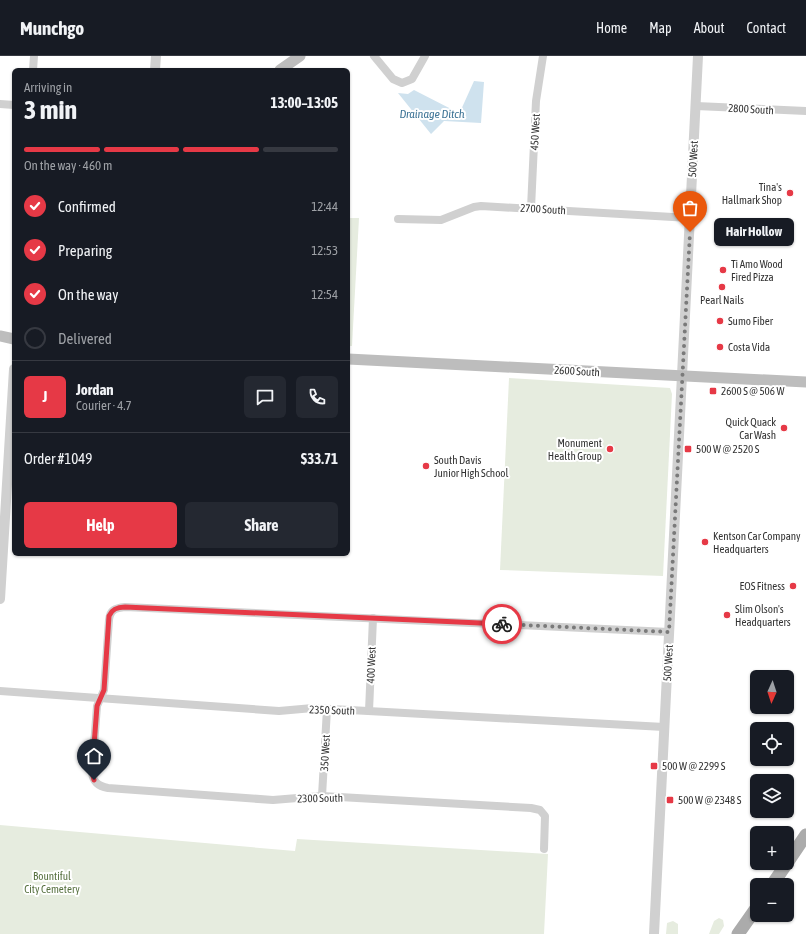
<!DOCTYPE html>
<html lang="en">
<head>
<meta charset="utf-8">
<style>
  :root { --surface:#171b24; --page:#242831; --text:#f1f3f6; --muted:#9ea1a6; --line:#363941; --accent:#e63946 }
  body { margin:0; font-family:"Asap Condensed",sans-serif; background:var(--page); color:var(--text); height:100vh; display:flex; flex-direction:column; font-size:15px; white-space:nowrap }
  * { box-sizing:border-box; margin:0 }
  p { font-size:13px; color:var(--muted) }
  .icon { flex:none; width:22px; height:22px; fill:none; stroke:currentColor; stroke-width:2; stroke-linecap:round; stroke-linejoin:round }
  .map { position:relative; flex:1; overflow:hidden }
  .sheet { position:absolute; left:12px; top:12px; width:338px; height:488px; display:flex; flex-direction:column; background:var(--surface); border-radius:6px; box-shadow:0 1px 3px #0004 }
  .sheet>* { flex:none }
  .needle { width:26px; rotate:183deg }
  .fabs { position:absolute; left:750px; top:614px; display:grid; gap:8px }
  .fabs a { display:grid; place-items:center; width:44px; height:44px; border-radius:6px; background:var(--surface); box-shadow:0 1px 3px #0004; font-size:20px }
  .pin { position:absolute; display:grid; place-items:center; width:34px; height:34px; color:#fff; margin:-41px -17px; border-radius:50% 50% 50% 0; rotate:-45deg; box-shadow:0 0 4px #0007 }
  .pin .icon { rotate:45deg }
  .courier { position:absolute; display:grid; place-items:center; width:40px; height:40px; margin:-20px; border:3px solid #e63946; border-radius:50%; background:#fff; color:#222; box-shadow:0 1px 5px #0007 }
  .bubble { position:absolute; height:28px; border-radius:6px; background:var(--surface); box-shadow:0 1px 3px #0004; font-size:13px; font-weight:700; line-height:28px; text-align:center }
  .overview em { font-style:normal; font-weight:700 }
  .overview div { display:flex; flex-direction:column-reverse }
  .overview { display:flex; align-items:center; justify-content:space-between; height:68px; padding:0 12px }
  h1 { font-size:26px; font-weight:700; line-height:30px }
  .bar { display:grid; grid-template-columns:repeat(4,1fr); gap:6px 4px; align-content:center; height:48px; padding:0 12px }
  .bar i { height:5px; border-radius:3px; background:var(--line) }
  .bar .active { background:var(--accent) }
  .bar p { grid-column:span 4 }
  .line { display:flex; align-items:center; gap:10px; padding:0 12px; border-top:1px solid var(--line) }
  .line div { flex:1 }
  .round { display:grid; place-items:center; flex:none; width:42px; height:42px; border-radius:6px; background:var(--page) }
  ol { padding:0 12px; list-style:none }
  li { display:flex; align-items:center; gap:12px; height:44px }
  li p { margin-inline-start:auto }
  li .icon { padding:4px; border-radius:50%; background:var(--accent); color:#fff; stroke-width:4 }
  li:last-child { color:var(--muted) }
  li i { width:22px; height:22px; border:2px solid var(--line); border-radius:50% }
  .cta { display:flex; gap:8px; margin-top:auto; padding:8px 12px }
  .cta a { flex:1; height:46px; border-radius:6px; background:var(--accent); color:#fff; font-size:16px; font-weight:700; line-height:46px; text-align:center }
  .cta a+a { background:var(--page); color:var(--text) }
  header { display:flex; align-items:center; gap:24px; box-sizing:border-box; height:56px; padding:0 20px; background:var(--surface); border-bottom:1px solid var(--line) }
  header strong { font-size:19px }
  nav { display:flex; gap:22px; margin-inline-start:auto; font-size:14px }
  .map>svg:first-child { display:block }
</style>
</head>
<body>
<header>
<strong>Munchgo</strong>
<nav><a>Home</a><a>Map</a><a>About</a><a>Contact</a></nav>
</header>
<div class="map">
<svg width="806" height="878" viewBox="0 0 806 878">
  <rect width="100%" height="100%" fill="#fff"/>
  <g fill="#e6ecdf">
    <polygon points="348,162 359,162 352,290 348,290"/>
    <polygon points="509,322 670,332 672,338 663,520 500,514"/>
    <polygon points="0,769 295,795 297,783 548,798 544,878 0,878"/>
    <polygon points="719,862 723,864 724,870 719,878 709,878 714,865"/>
    <polygon points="673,865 678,868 678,878 666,878 667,867"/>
  </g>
  <polygon fill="#cfe2ee" points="474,25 484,26 481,67 444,65 431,78 398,37 408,38 414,34 457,56 460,56"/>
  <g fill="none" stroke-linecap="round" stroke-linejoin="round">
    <g stroke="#d0d0d0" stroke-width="8">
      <polyline points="374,0 393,23 402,27 412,23 425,0"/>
      <polyline points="33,14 34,0"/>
      <polyline points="0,48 14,49"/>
      <polyline points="696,50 806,55"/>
      <polyline points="531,152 536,45 543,0"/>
      <polyline points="398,163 441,164 474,151 481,150 690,162"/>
      <polyline points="0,635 279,655 313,652 664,671"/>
      <polyline points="369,655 373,562"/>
      <polyline points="322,740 327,653"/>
      <path d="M 544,793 L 545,760 L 540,754 L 531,752 L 322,740 L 273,744 L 108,732 C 98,730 93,726 92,716 L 97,650 L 104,634 L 109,564 C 110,554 115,552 125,551 L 669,576"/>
    </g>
    <g stroke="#d0d0d0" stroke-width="10">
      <polyline points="155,14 156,0"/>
      <polyline points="0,543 14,313"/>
      <polyline points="654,878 698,0"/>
    </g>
    <g stroke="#bdbdbd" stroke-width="11">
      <polyline points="280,14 300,0"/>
      <polyline points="0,280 14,283"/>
      <polyline points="348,303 806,326"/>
    </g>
    <g stroke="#ababab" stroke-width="13">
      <polyline points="787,807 806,779"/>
      <polyline points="772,829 787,807"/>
      <polyline points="738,878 757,851"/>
    </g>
  </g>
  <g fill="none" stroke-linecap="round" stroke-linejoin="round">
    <polyline stroke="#7a7a7a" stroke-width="4" stroke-dasharray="0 7.2" points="502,568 669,576 690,176"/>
    <path stroke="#e63946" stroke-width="5" d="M 94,724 L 92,716 L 97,650 L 104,634 L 109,560 C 112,553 117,551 125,551 L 502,568"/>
  </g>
  <g fill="#e63946" stroke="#fff" stroke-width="1.5">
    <circle cx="790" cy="137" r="4"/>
    <circle cx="723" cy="214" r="4"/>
    <circle cx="722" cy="231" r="4"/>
    <circle cx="720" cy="265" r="4"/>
    <circle cx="720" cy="291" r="4"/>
    <rect x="709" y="331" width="8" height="8" rx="2"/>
    <circle cx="784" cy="372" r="4"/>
    <circle cx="610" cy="393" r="4"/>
    <rect x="684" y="389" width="8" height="8" rx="2"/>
    <circle cx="426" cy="410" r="4"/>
    <circle cx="705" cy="486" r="4"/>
    <circle cx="793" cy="530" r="4"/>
    <circle cx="727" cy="559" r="4"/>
    <rect x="650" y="706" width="8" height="8" rx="2"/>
    <rect x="666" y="740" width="8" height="8" rx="2"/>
  </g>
  <g text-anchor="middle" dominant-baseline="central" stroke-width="4" stroke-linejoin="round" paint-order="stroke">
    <g font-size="11" fill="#333" stroke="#fff">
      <text transform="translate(751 53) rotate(3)">2800 South</text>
      <text transform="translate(535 76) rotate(-87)">450 West</text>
      <text transform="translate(693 103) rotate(-87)">500 West</text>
      <text transform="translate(543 153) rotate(3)">2700 South</text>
      <text transform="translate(577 315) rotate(3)">2600 South</text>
      <text transform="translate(668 607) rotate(-87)">500 West</text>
      <text transform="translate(371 609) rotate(-88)">400 West</text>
      <text transform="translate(332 654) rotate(2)">2350 South</text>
      <text transform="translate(325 697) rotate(-87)">350 West</text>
      <text transform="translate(320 742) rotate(-1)">2300 South</text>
    </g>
    <g font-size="11" fill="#333" stroke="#fff" text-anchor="start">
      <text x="782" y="131" text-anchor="end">Tina's<tspan x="782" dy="13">Hallmark Shop</tspan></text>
      <text x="731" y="208">Ti Amo Wood<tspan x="731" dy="13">Fired Pizza</tspan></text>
      <text x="722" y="244" text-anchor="middle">Pearl Nails</text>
      <text x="728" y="265">Sumo Fiber</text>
      <text x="728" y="291">Costa Vida</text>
      <text x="721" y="335">2600 S @ 506 W</text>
      <text x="776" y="366" text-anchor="end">Quick Quack<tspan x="776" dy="13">Car Wash</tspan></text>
      <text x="602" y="387" text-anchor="end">Monument<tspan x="602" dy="13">Health Group</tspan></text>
      <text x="696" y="393">500 W @ 2520 S</text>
      <text x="434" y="404">South Davis<tspan x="434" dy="13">Junior High School</tspan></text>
      <text x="713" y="480">Kentson Car Company<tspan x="713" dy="13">Headquarters</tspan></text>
      <text x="785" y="530" text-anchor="end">EOS Fitness</text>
      <text x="735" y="553">Slim Olson's<tspan x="735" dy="13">Headquarters</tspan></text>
      <text x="662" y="710">500 W @ 2299 S</text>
      <text x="678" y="744">500 W @ 2348 S</text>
    </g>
    <g font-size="11" fill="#56703f" stroke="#fff">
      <text x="52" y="820">Bountiful<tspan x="52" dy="13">City Cemetery</tspan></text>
    </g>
    <g font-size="12" font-style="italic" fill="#3f7597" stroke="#fff">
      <text x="432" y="58">Drainage Ditch</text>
    </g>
  </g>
</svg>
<div class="fabs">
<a><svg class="needle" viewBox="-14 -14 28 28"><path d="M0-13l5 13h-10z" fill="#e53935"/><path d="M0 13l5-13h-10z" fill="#9ea1a6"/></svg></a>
<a><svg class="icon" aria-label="locate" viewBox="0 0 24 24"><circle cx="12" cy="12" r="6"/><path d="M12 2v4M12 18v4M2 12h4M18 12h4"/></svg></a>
<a><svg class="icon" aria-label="layers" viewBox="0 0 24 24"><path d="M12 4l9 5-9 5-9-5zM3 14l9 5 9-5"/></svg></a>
<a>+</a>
<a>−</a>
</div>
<div class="pin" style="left:690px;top:176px;background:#ea580c"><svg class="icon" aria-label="bag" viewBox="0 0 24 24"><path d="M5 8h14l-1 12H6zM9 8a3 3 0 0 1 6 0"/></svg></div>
<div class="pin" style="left:94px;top:724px;background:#1f2937"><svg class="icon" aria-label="home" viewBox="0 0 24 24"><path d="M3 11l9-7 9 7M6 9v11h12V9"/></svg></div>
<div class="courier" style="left:502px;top:568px"><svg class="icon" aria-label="bike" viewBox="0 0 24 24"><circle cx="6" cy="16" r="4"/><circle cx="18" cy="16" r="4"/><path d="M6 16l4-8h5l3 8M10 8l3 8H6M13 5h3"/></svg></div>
<div class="bubble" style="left:714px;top:162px;width:80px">Hair Hollow</div>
<section class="sheet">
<div class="overview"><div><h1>3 min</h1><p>Arriving in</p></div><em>13:00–13:05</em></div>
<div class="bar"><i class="active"></i><i class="active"></i><i class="active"></i><i></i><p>On the way · 460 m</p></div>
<ol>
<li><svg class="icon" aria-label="check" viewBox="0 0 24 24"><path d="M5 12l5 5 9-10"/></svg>Confirmed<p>12:44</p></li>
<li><svg class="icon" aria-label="check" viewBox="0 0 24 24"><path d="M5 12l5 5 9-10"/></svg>Preparing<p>12:53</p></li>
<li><svg class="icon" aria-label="check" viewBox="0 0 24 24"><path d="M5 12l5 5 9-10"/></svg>On the way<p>12:54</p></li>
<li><i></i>Delivered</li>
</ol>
<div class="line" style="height:72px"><b class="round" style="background:var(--accent);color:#fff">J</b><div><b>Jordan</b><p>Courier · 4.7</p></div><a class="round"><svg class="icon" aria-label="chat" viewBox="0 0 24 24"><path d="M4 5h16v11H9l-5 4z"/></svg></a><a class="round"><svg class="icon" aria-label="phone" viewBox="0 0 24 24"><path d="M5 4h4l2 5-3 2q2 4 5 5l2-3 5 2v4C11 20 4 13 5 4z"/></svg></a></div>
<div class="line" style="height:52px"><div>Order #1049</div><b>$33.71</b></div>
<div class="cta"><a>Help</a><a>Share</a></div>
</section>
</div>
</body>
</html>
